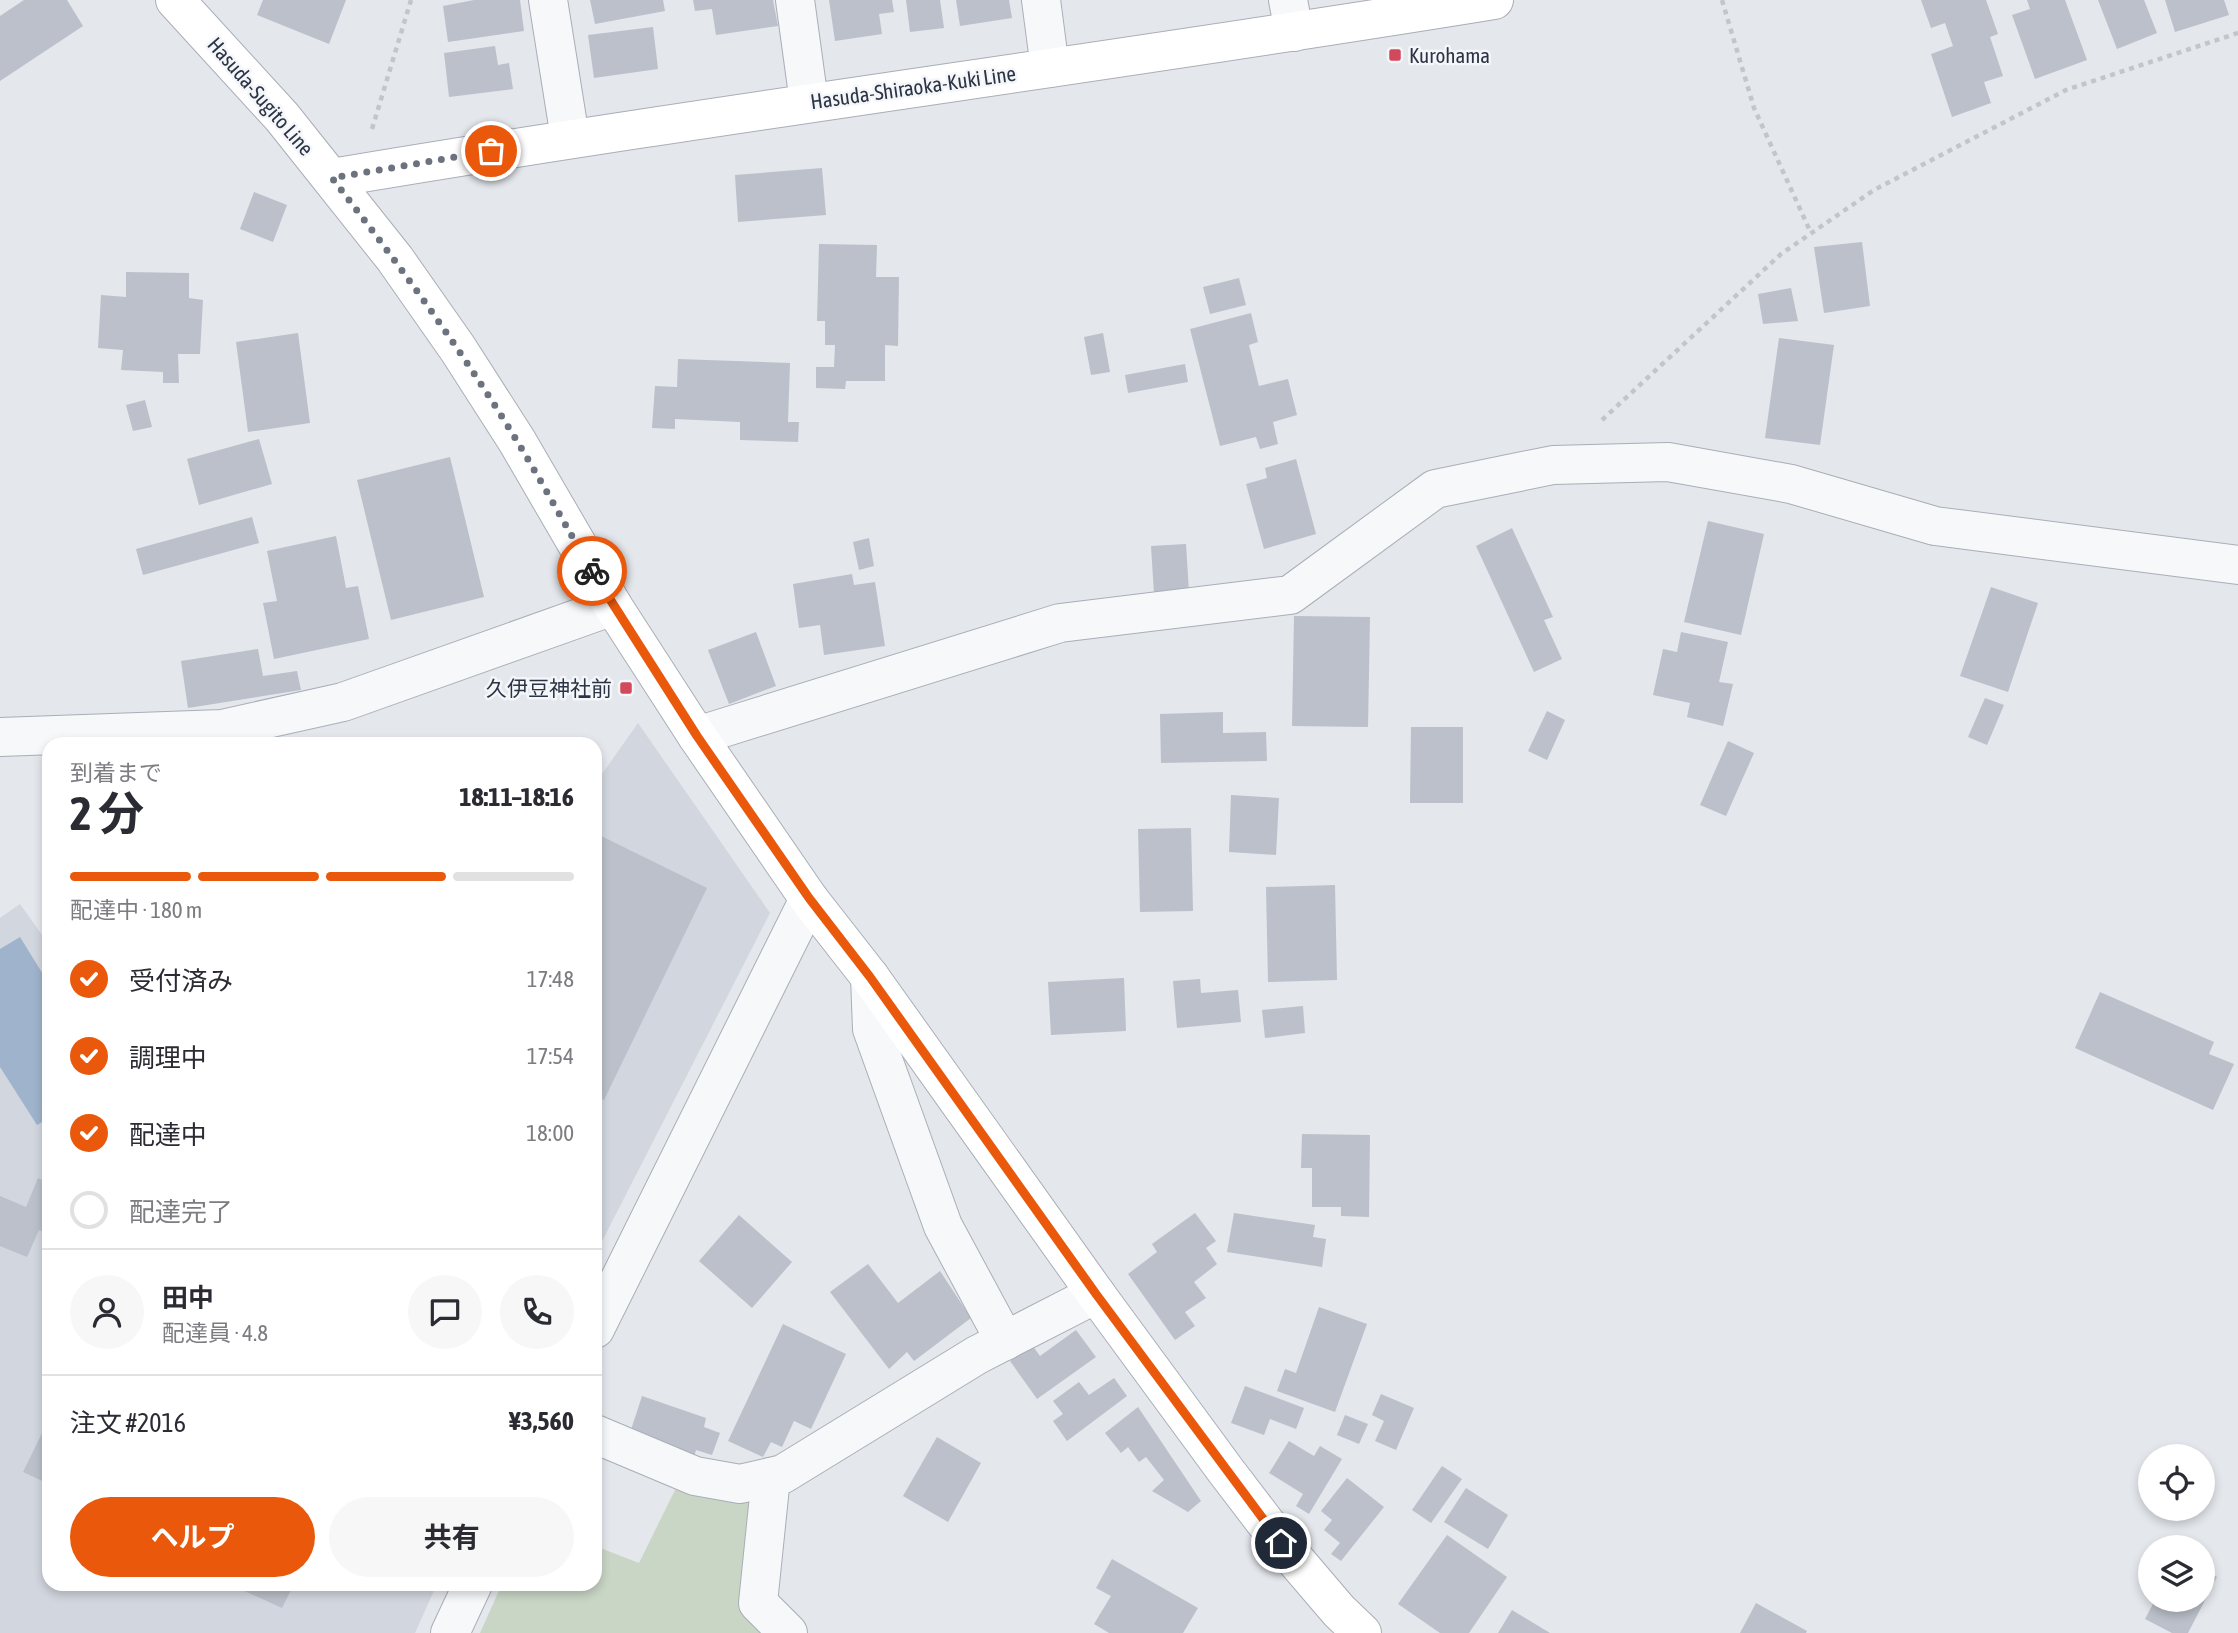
<!DOCTYPE html>
<html lang="ja">
<head>
<meta charset="utf-8">
<style>
  :root { --surface:#fff; --page:#f7f7f7; --text:#2b2b33; --muted:#7c7c81; --line:#e1e1e2; --accent:#ea580c }
  body { margin:0; font-family:"Asap Condensed","Noto Sans JP",sans-serif; background:var(--page); color:var(--text); height:100vh; display:flex; flex-direction:column; font-size:26px; white-space:nowrap }
  * { box-sizing:border-box; margin:0 }
  p { font-size:23px; color:var(--muted) }
  .icon { flex:none; width:38px; height:38px; fill:none; stroke:currentColor; stroke-width:2; stroke-linecap:round; stroke-linejoin:round }
  .map { position:relative; flex:1; overflow:hidden }
  .drawer { position:absolute; left:42px; top:737px; width:560px; height:854px; display:flex; flex-direction:column; background:var(--surface); border-radius:21px; box-shadow:0 4px 10px #0003 }
  .drawer>* { flex:none }
  .buttons { position:absolute; left:2138px; top:1444px; display:grid; gap:14px }
  .buttons a { display:grid; place-items:center; width:77px; height:77px; border-radius:50%; background:var(--surface); box-shadow:0 4px 10px #0003; font-size:35px }
  .pin { position:absolute; display:grid; place-items:center; width:60px; height:60px; color:#fff; margin:-30px; border:4px solid #fff; border-radius:50%; box-shadow:0 2px 7px #0007 }
  .courier { position:absolute; display:grid; place-items:center; width:70px; height:70px; margin:-35px; border:5px solid #ea580c; border-radius:50%; background:#fff; color:#222; box-shadow:0 2px 9px #0007 }
  .head em { font-style:normal; font-weight:700 }
  .head div { display:flex; flex-direction:column-reverse }
  .head { display:flex; align-items:center; justify-content:space-between; height:119px; padding:0 28px }
  h1 { font-size:46px; font-weight:700; line-height:52px }
  .bar { display:grid; grid-template-columns:repeat(4,1fr); gap:10px 7px; align-content:center; height:84px; padding:0 28px }
  .bar i { height:9px; border-radius:5px; background:var(--line) }
  .bar .current { background:var(--accent) }
  .bar p { grid-column:span 4 }
  .line { display:flex; align-items:center; gap:18px; padding:0 28px; border-top:2px solid var(--line) }
  .line div { flex:1 }
  .round { display:grid; place-items:center; flex:none; width:74px; height:74px; border-radius:37px; background:var(--page) }
  ol { padding:0 28px; list-style:none }
  li { display:flex; align-items:center; gap:21px; height:77px }
  li p { margin-inline-start:auto }
  li .icon { padding:7px; border-radius:50%; background:var(--accent); color:#fff; stroke-width:4 }
  li:last-child { color:var(--muted) }
  li i { width:38px; height:38px; border:4px solid var(--line); border-radius:50% }
  .action { display:flex; gap:14px; margin-top:auto; padding:14px 28px }
  .action a { flex:1; height:80px; border-radius:42px; background:var(--accent); color:#fff; font-size:28px; font-weight:700; line-height:80px; text-align:center }
  .action a+a { background:var(--page); color:var(--text) }
  .map>svg:first-child { display:block }
</style>
</head>
<body>
<div class="map">
<svg width="2238" height="1633" viewBox="0 0 2238 1633">
  <rect width="100%" height="100%" fill="#e4e7ec"/>
  <g fill="#d2d6de">
    <polygon points="638,723 770,913 595,1255 595,784"/>
    <polygon points="20,904 49,945 49,1584 437,1584 415,1633 0,1633 0,918"/>
  </g>
  <polygon fill="#c9d6c5" points="678,1484 754,1502 765,1633 480,1633 502,1584 595,1584 595,1546 639,1563"/>
  <polygon fill="#9fb4cc" points="20,937 49,984 49,1118 37,1125 0,1067 0,949"/>
  <g fill="#bbc0ca">
    <polygon points="24,0 67,0 83,26 0,81 0,16"/>
    <polygon points="263,0 346,0 329,44 257,15"/>
    <polygon points="474,0 520,0 524,31 448,42 443,6"/>
    <polygon points="590,0 663,0 665,11 595,24"/>
    <polygon points="693,0 773,0 778,26 716,35 712,9 695,11"/>
    <polygon points="829,0 892,0 894,12 879,14 882,34 835,41"/>
    <polygon points="906,0 940,0 944,28 910,32"/>
    <polygon points="956,0 1009,0 1012,18 960,26"/>
    <polygon points="1921,0 1986,0 1998,34 1990,37 2003,76 1984,82 1991,103 1952,117 1931,54 1953,46 1945,23 1931,28"/>
    <polygon points="2027,0 2065,0 2087,60 2035,79 2012,15 2030,9"/>
    <polygon points="2098,0 2144,0 2157,33 2117,49"/>
    <polygon points="2165,0 2224,0 2229,15 2175,32"/>
    <polygon points="653,27 658,69 594,78 588,35"/>
    <polygon points="495,46 498,65 509,63 513,89 449,97 444,53"/>
    <polygon points="822,168 826,215 738,222 735,175"/>
    <polygon points="254,192 287,205 273,242 240,229"/>
    <polygon points="1862,242 1870,306 1824,313 1814,247"/>
    <polygon points="819,244 877,245 876,277 899,277 898,346 885,345 885,381 846,381 845,389 816,388 816,367 834,367 835,345 825,345 825,321 817,321"/>
    <polygon points="126,272 189,273 189,298 203,300 200,354 178,354 179,383 163,383 163,372 121,370 123,350 98,348 101,295 126,297"/>
    <polygon points="1239,278 1246,305 1210,314 1203,287"/>
    <polygon points="1791,288 1798,321 1763,324 1758,294"/>
    <polygon points="1251,313 1258,342 1249,345 1259,386 1288,379 1297,415 1273,422 1278,444 1260,449 1256,437 1220,446 1190,329"/>
    <polygon points="298,333 310,423 248,432 236,342"/>
    <polygon points="1103,333 1110,372 1091,375 1084,337"/>
    <polygon points="1779,338 1834,345 1820,445 1765,438"/>
    <polygon points="678,359 790,363 788,422 799,422 798,442 740,440 740,422 675,419 675,429 652,428 655,386 677,387"/>
    <polygon points="1185,364 1188,382 1128,393 1125,375"/>
    <polygon points="145,400 152,427 133,431 126,405"/>
    <polygon points="259,439 272,484 199,505 187,459"/>
    <polygon points="450,457 484,597 391,620 357,480"/>
    <polygon points="1296,459 1316,534 1264,549 1246,484 1267,478 1265,468"/>
    <polygon points="252,517 259,543 143,575 136,549"/>
    <polygon points="1708,521 1764,534 1741,635 1684,622"/>
    <polygon points="1512,528 1553,617 1544,620 1562,659 1534,672 1476,546"/>
    <polygon points="336,536 346,588 358,586 369,639 274,659 263,603 277,601 267,551"/>
    <polygon points="869,538 874,566 859,570 853,542"/>
    <polygon points="1186,544 1189,592 1154,594 1151,546"/>
    <polygon points="852,574 854,585 875,582 885,646 824,655 820,625 799,628 793,584"/>
    <polygon points="1991,587 2038,603 2008,692 1960,676"/>
    <polygon points="1294,616 1370,617 1368,727 1292,726"/>
    <polygon points="756,632 776,686 729,704 708,650"/>
    <polygon points="1681,632 1728,642 1719,682 1733,684 1723,726 1687,717 1690,703 1653,695 1663,649 1677,652"/>
    <polygon points="258,649 263,676 297,671 301,690 188,708 181,661"/>
    <polygon points="1985,698 2004,705 1987,745 1968,737"/>
    <polygon points="1547,711 1565,720 1547,760 1528,751"/>
    <polygon points="1223,712 1223,733 1266,732 1267,761 1161,763 1160,714"/>
    <polygon points="1411,727 1463,727 1463,803 1410,803"/>
    <polygon points="1728,741 1754,753 1726,816 1700,805"/>
    <polygon points="1231,795 1279,798 1276,855 1229,852"/>
    <polygon points="1191,828 1193,911 1140,912 1138,829"/>
    <polygon points="595,833 707,888 604,1100 595,1096"/>
    <polygon points="1335,885 1337,980 1268,982 1266,887"/>
    <polygon points="1124,978 1126,1031 1051,1035 1048,982"/>
    <polygon points="1200,979 1201,993 1238,990 1241,1022 1177,1028 1173,981"/>
    <polygon points="2100,992 2214,1042 2209,1054 2234,1064 2213,1110 2075,1048"/>
    <polygon points="1303,1006 1305,1033 1265,1038 1262,1010"/>
    <polygon points="1302,1134 1370,1135 1369,1217 1341,1216 1341,1207 1312,1207 1312,1168 1301,1168"/>
    <polygon points="38,1178 49,1183 49,1234 39,1230 27,1257 0,1246 0,1196 26,1207"/>
    <polygon points="1195,1213 1216,1241 1206,1248 1217,1264 1194,1282 1206,1298 1185,1312 1195,1326 1175,1340 1128,1274 1157,1252 1152,1244"/>
    <polygon points="1234,1213 1315,1225 1313,1237 1326,1239 1322,1267 1227,1252"/>
    <polygon points="739,1215 792,1262 752,1308 699,1261"/>
    <polygon points="868,1264 898,1303 940,1271 971,1318 914,1361 907,1352 889,1369 830,1292"/>
    <polygon points="1319,1307 1367,1324 1335,1412 1277,1391 1285,1369 1296,1373"/>
    <polygon points="783,1324 846,1354 811,1429 794,1421 782,1447 771,1442 763,1457 728,1441"/>
    <polygon points="1076,1330 1096,1357 1037,1399 1010,1361 1032,1345 1040,1356"/>
    <polygon points="1114,1378 1127,1396 1067,1441 1053,1421 1063,1414 1053,1401 1079,1382 1089,1395"/>
    <polygon points="1245,1386 1304,1408 1296,1429 1270,1419 1264,1435 1231,1423"/>
    <polygon points="1381,1394 1414,1408 1396,1450 1375,1441 1384,1421 1372,1415"/>
    <polygon points="642,1396 706,1418 704,1427 720,1433 712,1455 696,1450 694,1457 629,1436"/>
    <polygon points="1138,1407 1201,1501 1188,1512 1152,1491 1164,1480 1146,1457 1139,1462 1128,1447 1121,1453 1105,1433"/>
    <polygon points="1345,1415 1368,1424 1359,1444 1337,1435"/>
    <polygon points="49,1419 49,1484 23,1472"/>
    <polygon points="937,1437 981,1463 948,1522 903,1496"/>
    <polygon points="1289,1441 1314,1456 1320,1446 1342,1459 1309,1514 1296,1506 1303,1494 1269,1473"/>
    <polygon points="1442,1466 1462,1479 1431,1523 1412,1510"/>
    <polygon points="1347,1478 1384,1507 1341,1561 1331,1554 1340,1543 1324,1530 1332,1520 1321,1511"/>
    <polygon points="1466,1488 1508,1515 1488,1549 1444,1522"/>
    <polygon points="1447,1535 1507,1577 1469,1633 1440,1633 1398,1604"/>
    <polygon points="1112,1559 1198,1608 1183,1633 1109,1633 1094,1624 1111,1596 1096,1588"/>
    <polygon points="2203,1569 2217,1577 2188,1633 2172,1633 2145,1619 2155,1600 2203,1600"/>
    <polygon points="229,1584 294,1584 282,1608"/>
    <polygon points="1756,1603 1807,1631 1806,1633 1740,1633"/>
    <polygon points="1512,1610 1550,1633 1498,1633"/>
  </g>
  <g fill="none" stroke-linecap="round" stroke-linejoin="round">
    <g stroke="#a9aeb7" stroke-width="40">
      <g id="minor">
        <polyline points="548,0 570,138"/>
        <polyline points="795,0 809,102"/>
        <polyline points="1041,0 1050,68"/>
        <polyline points="1288,0 1294,32"/>
        <polyline points="697,736 1060,623 1290,595 1435,489 1553,465 1668,462 1791,484 1935,526 2238,565"/>
        <polyline points="0,737 222,729 343,702 613,606"/>
        <polyline points="870,977 872,1029 943,1226 1005,1341"/>
        <polyline points="595,1329 809,899"/>
        <polyline points="595,1434 695,1476 740,1484 783,1474 977,1355 1096,1294"/>
        <polyline points="771,1477 758,1603 788,1633"/>
        <polyline points="450,1633 473,1584"/>
      </g>
    </g>
    <g stroke="#a9aeb7" stroke-width="40">
      <g id="secondary">
        <polyline points="175,0 282,117 395,259 458,349 517,441 613,606 697,736 809,899 870,977 1096,1294 1226,1471 1281,1543 1339,1611 1362,1633"/>
        <path d="M 332,178 C 718,113 1107,63 1494,0"/>
      </g>
    </g>
    <g stroke="#c2c5cb" stroke-width="4.5" stroke-dasharray="5 5" stroke-linecap="butt">
      <polyline points="1722,0 1754,108 1811,233"/>
      <polyline points="372,129 411,0"/>
      <polyline points="1602,420 1781,254 1874,190 2066,90 2238,33"/>
    </g>
    <use href="#minor" stroke="#f7f8fa" stroke-width="38"/>
    <use href="#secondary" stroke="#fff" stroke-width="38"/>
  </g>
  <g fill="none" stroke-linecap="round" stroke-linejoin="round">
    <path stroke="#6c737f" stroke-width="7" stroke-dasharray="0 12.6" d="M 491,151 L 332,178 C 398,263 461,349 517,441 C 543,484 567,528 592,571"/>
    <polyline stroke="#ea580c" stroke-width="9" points="592,571 697,736 809,898 870,977 1096,1294 1281,1543"/>
  </g>
  <g fill="#d1495b" stroke="#f4f6f9" stroke-width="2.5">
    <rect x="1388" y="48" width="14" height="14" rx="3.5"/>
    <rect x="619" y="681" width="14" height="14" rx="3.5"/>
  </g>
  <g text-anchor="middle" dominant-baseline="central" stroke-width="5" stroke-linejoin="round" paint-order="stroke">
    <g font-size="21" fill="#2b3445" stroke="#f4f6f9" text-anchor="start">
      <text x="1409" y="55">Kurohama</text>
      <text x="612" y="688" text-anchor="end">久伊豆神社前</text>
    </g>
    <g font-size="21" fill="#2b3445" stroke="#f4f6f9">
      <text transform="translate(913 87) rotate(-8)">Hasuda-Shiraoka-Kuki Line</text>
      <text transform="translate(261 96) rotate(49)">Hasuda-Sugito Line</text>
    </g>
  </g>
</svg>
<div class="buttons">
<a><svg class="icon" aria-label="locate" viewBox="0 0 24 24"><circle cx="12" cy="12" r="6"/><path d="M12 2v4M12 18v4M2 12h4M18 12h4"/></svg></a>
<a><svg class="icon" aria-label="layers" viewBox="0 0 24 24"><path d="M12 4l9 5-9 5-9-5zM3 14l9 5 9-5"/></svg></a>
</div>
<div class="pin" style="left:491px;top:151px;background:#ea580c"><svg class="icon" aria-label="bag" viewBox="0 0 24 24"><path d="M5 8h14l-1 12H6zM9 8a3 3 0 0 1 6 0"/></svg></div>
<div class="pin" style="left:1281px;top:1543px;background:#1f2937"><svg class="icon" aria-label="home" viewBox="0 0 24 24"><path d="M3 11l9-7 9 7M6 9v11h12V9"/></svg></div>
<div class="courier" style="left:592px;top:571px"><svg class="icon" aria-label="bike" viewBox="0 0 24 24"><circle cx="6" cy="16" r="4"/><circle cx="18" cy="16" r="4"/><path d="M6 16l4-8h5l3 8M10 8l3 8H6M13 5h3"/></svg></div>
<section class="drawer">
<div class="head"><div><h1>2 分</h1><p>到着まで</p></div><em>18:11–18:16</em></div>
<div class="bar"><i class="current"></i><i class="current"></i><i class="current"></i><i></i><p>配達中 · 180 m</p></div>
<ol>
<li><svg class="icon" aria-label="check" viewBox="0 0 24 24"><path d="M5 12l5 5 9-10"/></svg>受付済み<p>17:48</p></li>
<li><svg class="icon" aria-label="check" viewBox="0 0 24 24"><path d="M5 12l5 5 9-10"/></svg>調理中<p>17:54</p></li>
<li><svg class="icon" aria-label="check" viewBox="0 0 24 24"><path d="M5 12l5 5 9-10"/></svg>配達中<p>18:00</p></li>
<li><i></i>配達完了</li>
</ol>
<div class="line" style="height:126px"><a class="round"><svg class="icon" aria-label="person" viewBox="0 0 24 24"><circle cx="12" cy="8" r="4"/><path d="M4 21q1-7 8-7t8 7"/></svg></a><div><b>田中</b><p>配達員 · 4.8</p></div><a class="round"><svg class="icon" aria-label="chat" viewBox="0 0 24 24"><path d="M4 5h16v11H9l-5 4z"/></svg></a><a class="round"><svg class="icon" aria-label="phone" viewBox="0 0 24 24"><path d="M5 4h4l2 5-3 2q2 4 5 5l2-3 5 2v4C11 20 4 13 5 4z"/></svg></a></div>
<div class="line" style="height:91px"><div>注文 #2016</div><b>¥3,560</b></div>
<div class="action"><a>ヘルプ</a><a>共有</a></div>
</section>
</div>
</body>
</html>
